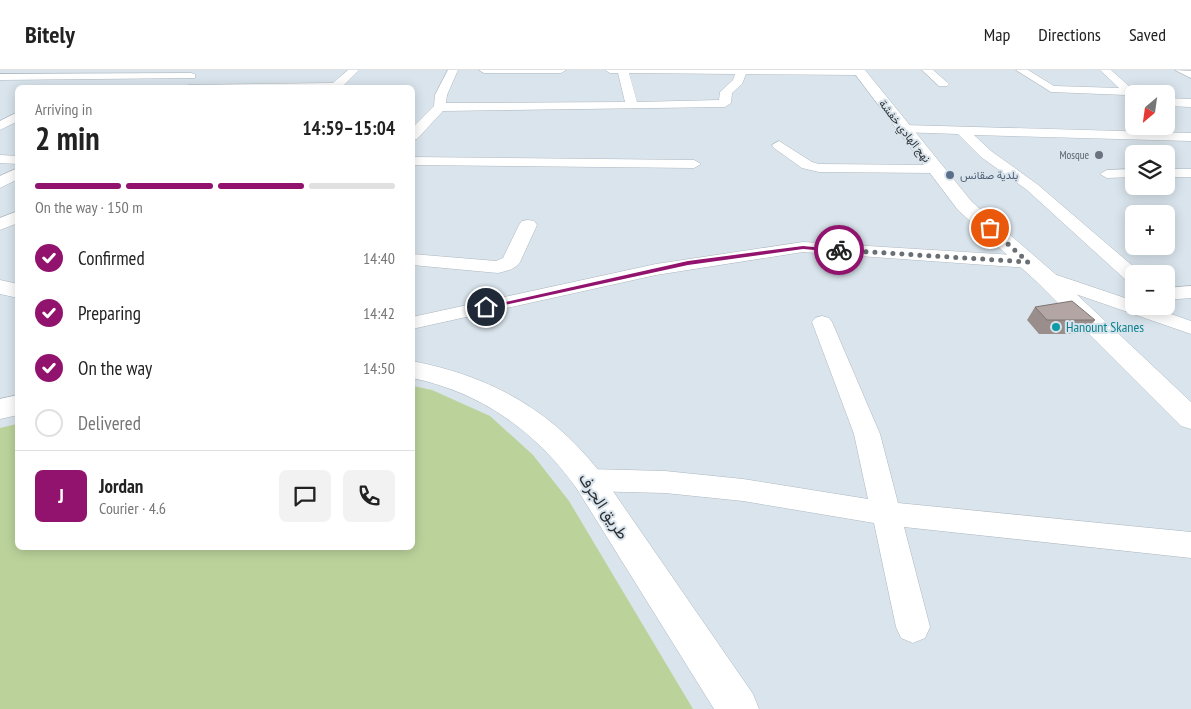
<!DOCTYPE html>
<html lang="en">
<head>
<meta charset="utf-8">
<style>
  :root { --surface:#fff; --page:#f2f2f2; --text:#222; --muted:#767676; --line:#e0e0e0; --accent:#92136e }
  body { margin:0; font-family:"PT Sans Narrow",Vazirmatn,sans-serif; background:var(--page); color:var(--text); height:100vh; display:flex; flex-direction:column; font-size:19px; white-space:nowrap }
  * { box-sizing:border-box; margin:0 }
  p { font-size:16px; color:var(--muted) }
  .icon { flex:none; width:28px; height:28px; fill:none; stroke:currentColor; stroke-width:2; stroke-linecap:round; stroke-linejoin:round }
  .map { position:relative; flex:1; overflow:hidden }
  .side { position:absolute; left:15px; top:15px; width:400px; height:465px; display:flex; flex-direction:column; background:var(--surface); border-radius:8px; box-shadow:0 2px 12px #0003 }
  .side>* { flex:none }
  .needle { width:32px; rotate:209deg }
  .buttons { position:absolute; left:1125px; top:15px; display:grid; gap:10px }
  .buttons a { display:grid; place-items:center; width:50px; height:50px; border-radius:8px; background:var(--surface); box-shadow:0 2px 12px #0003; font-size:25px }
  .pin { position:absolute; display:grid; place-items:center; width:42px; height:42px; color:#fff; margin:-21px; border:2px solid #fff; border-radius:50%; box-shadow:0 1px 5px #0007 }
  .courier { position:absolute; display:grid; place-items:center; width:50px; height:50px; margin:-25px; border:4px solid #92136e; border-radius:50%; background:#fff; color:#222; box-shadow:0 1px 6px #0007 }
  .headline em { font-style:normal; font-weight:600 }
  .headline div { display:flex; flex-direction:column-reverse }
  .headline { display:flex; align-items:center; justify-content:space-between; height:85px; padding:0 20px }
  h1 { font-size:32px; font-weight:600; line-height:38px }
  .bar { display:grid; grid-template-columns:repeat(4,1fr); gap:8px 5px; align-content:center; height:60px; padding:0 20px }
  .bar i { height:6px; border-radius:4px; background:var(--line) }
  .bar .selected { background:var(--accent) }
  .bar p { grid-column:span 4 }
  .line { display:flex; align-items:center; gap:12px; padding:0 20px; border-top:1px solid var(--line) }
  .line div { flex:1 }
  .round { display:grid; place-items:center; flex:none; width:52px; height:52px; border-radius:8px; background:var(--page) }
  ol { padding:0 20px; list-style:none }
  li { display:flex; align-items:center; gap:15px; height:55px }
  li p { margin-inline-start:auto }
  li .icon { padding:5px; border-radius:50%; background:var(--accent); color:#fff; stroke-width:4 }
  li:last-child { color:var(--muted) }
  li i { width:28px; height:28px; border:2px solid var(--line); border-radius:50% }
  header { display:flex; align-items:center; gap:30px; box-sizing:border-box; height:70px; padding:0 25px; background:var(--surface); border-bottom:1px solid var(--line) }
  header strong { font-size:24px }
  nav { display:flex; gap:28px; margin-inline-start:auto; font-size:18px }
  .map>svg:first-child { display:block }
</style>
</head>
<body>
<header>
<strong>Bitely</strong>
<nav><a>Map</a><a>Directions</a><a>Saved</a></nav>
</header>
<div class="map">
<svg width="1191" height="639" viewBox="0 0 1191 639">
  <rect width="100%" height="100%" fill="#d9e4ec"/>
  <polygon fill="#bbd39b" points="413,316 432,320 490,346 533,385 569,431 693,639 0,639 0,358 17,354 18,478 412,478"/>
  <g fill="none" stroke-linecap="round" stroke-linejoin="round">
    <g stroke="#aeb8c0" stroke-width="1">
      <g id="minor">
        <polygon points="348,0 359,0 341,18 183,18 188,15 333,13"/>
        <path d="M 448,0 L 458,0 L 447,25 L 446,33 L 625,32 L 618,3 L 610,3 L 605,0 L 863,0 L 864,2 L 859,5 L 746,4 L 742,14 L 732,23 L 731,33 L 725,37 L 443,41 L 417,69 L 412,70 L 412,58 L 434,36 L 435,25 ZM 629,3 L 735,4 L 733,10 L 720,22 L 719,30 L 637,32 Z"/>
        <polygon points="479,0 566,0 561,3 484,3"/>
        <polygon points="922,0 933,0 949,14 947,16 939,16"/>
        <polygon points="1016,0 1028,0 1054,16 1119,18 1100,0 1111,0 1138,24 1134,24 1134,29 1126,25 1051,22"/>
        <polygon points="1175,0 1191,1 1191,8"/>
        <polygon points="191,3 195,4 195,8 0,10 0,4"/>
        <polygon points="1166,28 1191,29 1191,37 1166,36"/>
        <polygon points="18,42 18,51 0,60 0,51"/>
        <polygon points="904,55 1191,63 1191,71 974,65 991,81 1037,114 1141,203 1134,204 1134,213 1127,211 1027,120 981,87 958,64 899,62 897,59"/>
        <polygon points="779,71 812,92 819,94 935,95 942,99 935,103 819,102 802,98 774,78 772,75"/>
        <polygon points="0,85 18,86 18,94 0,93"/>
        <polygon points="412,87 694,90 701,94 694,98 412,95"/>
        <polygon points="18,98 18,109 0,118 0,106"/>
        <polygon points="1134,99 1134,107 1107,108 1100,104 1107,100"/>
        <rect x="1166" y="99" width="25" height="8"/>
        <polygon points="18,141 18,153 0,160 0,148"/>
        <path d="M 528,150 L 534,151 L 537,155 L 520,192 C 516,199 506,201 498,203 L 412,195 L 412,184 L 496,191 L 503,188 L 519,155 L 522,151 Z"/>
        <polygon points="803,172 1029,186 1036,188 1038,192 1036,196 1029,198 803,182 656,205 412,259 412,247 656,194"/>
        <polygon points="1045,201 1134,231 1134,236 1148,236 1191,251 1191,264 1038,211 1035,207 1038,203"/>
        <polygon points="1191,216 1191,228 1166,230 1166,218"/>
        <polygon points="822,246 829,248 832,252 880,364 898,433 1191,462 1191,488 904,457 930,557 925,568 913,573 901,568 896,557 874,453 743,431 665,423 588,421 578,418 574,410 578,402 588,399 665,401 743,409 868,429 854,364 812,252 815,248"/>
      </g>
    </g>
    <g stroke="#aeb8c0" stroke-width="1">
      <polygon id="tertiary" points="0,210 18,214 18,228 0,224"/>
    </g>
    <g stroke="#aeb8c0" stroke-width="1">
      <g id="secondary">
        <polygon points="852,0 865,0 972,132 1053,202 1191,332 1191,359 1181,356 1037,212 958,140"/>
        <path d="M 412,291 C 490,306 550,339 599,401 L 753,624 L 759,639 L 714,639 L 577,419 C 537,362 481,322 412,308 Z"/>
        <polygon points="18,325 18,345 0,349 0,329"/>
      </g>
    </g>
    <use href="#minor" fill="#fff" fill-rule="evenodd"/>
    <use href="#tertiary" fill="#fff" fill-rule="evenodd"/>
    <use href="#secondary" fill="#fff" fill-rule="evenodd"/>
  </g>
  <polygon fill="#998e8c" points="1035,237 1095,250 1086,264 1039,264 1027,250"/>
  <polygon fill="#b2a5a3" stroke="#7d7472" points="1072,231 1095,250 1047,250 1035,237"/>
  <polygon fill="#92136e" points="803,176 843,180 839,182 803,179 688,195 486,239 483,237 688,191"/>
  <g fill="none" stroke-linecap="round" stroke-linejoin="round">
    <polyline stroke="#696f74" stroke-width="5" stroke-dasharray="0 9" points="839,180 1028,192 990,158"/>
  </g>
  <circle fill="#6b7280" stroke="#d9e4ec" stroke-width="2" cx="1099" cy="85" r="5"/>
  <circle fill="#5c6f8a" stroke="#d9e4ec" stroke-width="2" cx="950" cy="105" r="5"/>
  <circle fill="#0f9aa8" stroke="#d9e4ec" stroke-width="2" cx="1056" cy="257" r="5"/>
  <g text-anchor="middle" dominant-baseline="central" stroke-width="4" stroke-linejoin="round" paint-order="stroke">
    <g font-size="11" fill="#2c3033" stroke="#d9e4ec">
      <text transform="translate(905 61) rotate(52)">نهج الهادي خفشة</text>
    </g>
    <g font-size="11" fill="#5b616d" stroke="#d9e4ec" text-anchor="end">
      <text x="1089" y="85">Mosque</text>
    </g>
    <g font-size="11" fill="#4e5e75" stroke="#d9e4ec" text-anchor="start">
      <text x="960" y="105">بلدية صقانس</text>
    </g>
    <g font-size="14" fill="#0d838f" stroke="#d9e4ec" text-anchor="start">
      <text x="1066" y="257">Hanount Skanes</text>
    </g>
    <g font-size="16" fill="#2c3033" stroke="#d9e4ec">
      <text transform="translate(604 436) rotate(56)">طريق الجرف</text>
    </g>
  </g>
</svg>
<div class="buttons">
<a><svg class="needle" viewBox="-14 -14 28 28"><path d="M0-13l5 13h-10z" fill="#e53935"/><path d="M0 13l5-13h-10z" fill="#767676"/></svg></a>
<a><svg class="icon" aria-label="layers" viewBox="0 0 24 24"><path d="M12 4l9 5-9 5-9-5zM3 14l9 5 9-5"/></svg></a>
<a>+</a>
<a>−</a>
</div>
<div class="pin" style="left:990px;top:158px;background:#ea580c"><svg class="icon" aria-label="bag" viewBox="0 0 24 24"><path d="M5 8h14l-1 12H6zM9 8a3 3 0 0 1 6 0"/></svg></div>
<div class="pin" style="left:486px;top:237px;background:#1f2937"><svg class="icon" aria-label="home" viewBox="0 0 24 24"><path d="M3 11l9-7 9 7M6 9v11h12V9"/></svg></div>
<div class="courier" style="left:839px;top:180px"><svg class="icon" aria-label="bike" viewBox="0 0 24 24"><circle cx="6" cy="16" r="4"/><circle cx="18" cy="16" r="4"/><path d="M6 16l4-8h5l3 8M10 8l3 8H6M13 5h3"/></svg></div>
<section class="side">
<div class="headline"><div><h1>2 min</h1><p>Arriving in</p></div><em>14:59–15:04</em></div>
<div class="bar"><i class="selected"></i><i class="selected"></i><i class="selected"></i><i></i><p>On the way · 150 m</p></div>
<ol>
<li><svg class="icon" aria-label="check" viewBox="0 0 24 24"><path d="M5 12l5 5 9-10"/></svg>Confirmed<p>14:40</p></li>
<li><svg class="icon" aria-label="check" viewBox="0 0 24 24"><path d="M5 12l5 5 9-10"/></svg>Preparing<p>14:42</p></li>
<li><svg class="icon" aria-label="check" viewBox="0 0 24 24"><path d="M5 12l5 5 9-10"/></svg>On the way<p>14:50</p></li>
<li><i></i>Delivered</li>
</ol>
<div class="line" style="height:90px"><b class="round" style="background:var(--accent);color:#fff">J</b><div><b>Jordan</b><p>Courier · 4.6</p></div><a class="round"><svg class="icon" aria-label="chat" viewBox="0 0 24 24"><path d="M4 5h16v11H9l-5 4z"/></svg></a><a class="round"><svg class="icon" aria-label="phone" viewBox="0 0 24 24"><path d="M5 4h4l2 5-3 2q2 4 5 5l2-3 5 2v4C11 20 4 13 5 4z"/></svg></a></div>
</section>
</div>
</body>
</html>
